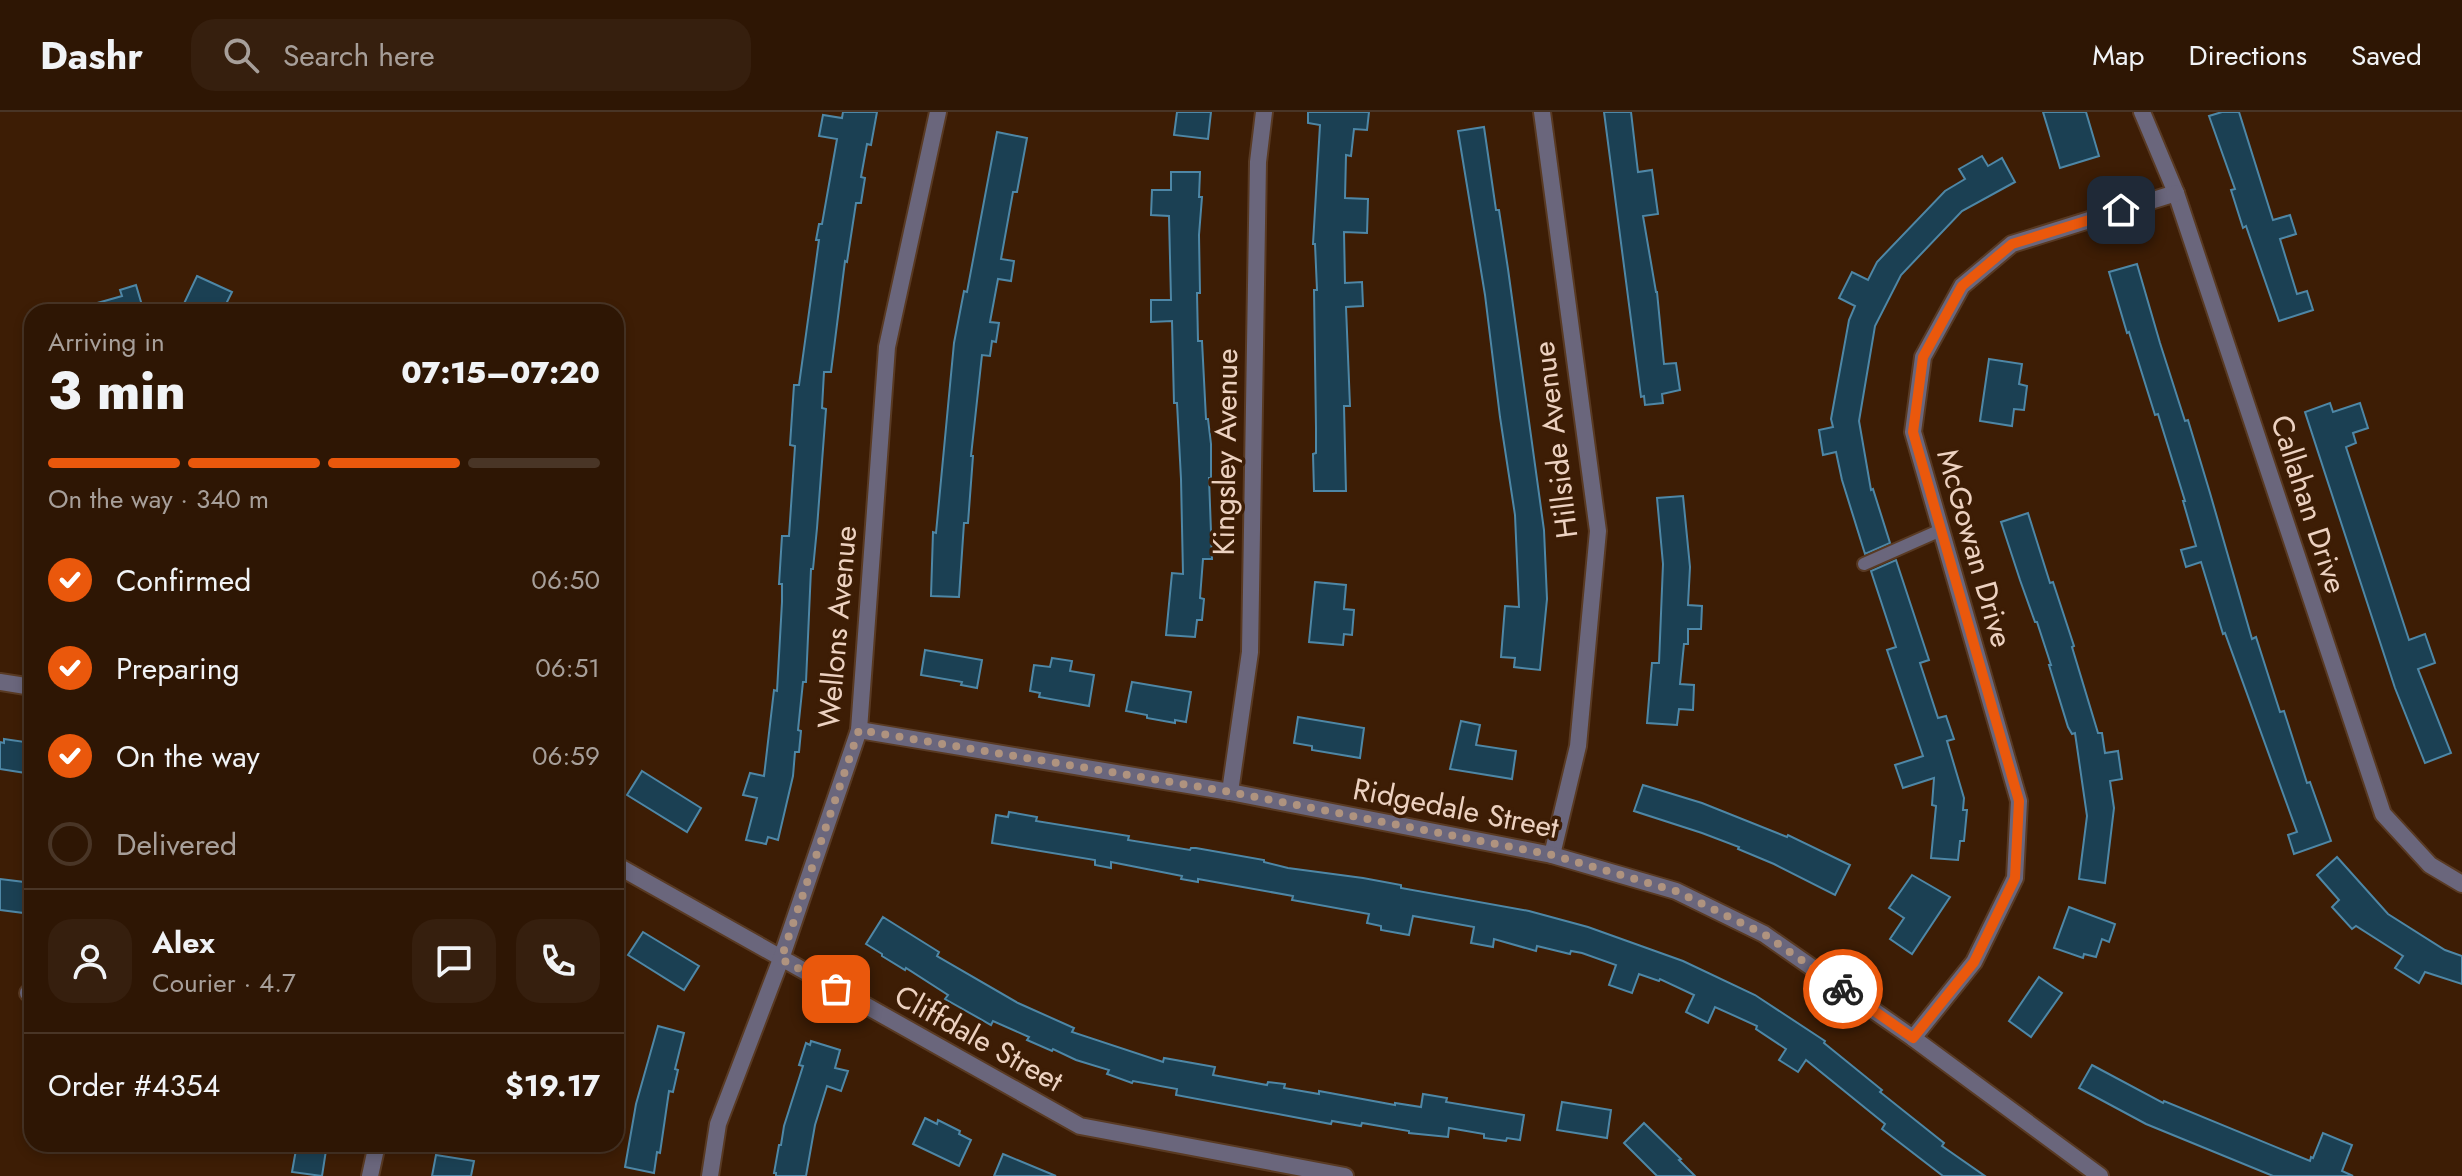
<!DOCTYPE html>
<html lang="en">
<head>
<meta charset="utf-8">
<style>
  :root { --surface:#2e1604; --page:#361f0e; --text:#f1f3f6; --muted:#a79f9a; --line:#493526; --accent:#ea580c }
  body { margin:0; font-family:Jost,sans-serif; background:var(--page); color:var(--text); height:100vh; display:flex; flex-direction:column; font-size:30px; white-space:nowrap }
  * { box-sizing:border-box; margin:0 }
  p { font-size:26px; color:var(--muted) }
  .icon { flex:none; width:44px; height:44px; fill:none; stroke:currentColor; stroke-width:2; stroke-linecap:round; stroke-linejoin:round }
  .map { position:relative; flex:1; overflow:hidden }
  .panel { position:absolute; left:24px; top:192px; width:600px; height:848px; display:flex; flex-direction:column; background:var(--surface); border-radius:24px; box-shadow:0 4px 12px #0003,0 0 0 2px var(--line) }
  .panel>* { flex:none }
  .pin { position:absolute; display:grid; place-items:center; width:68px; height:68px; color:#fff; margin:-34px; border-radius:16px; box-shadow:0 4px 12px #0006 }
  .courier { position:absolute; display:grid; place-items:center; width:80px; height:80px; margin:-40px; border:6px solid #ea580c; border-radius:50%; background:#fff; color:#222; box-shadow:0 2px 10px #0007 }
  .summary em { font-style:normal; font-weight:800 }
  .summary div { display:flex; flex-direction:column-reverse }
  .summary { display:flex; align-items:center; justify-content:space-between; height:136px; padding:0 24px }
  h1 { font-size:52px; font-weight:800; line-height:60px }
  .bar { display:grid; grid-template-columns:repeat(4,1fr); gap:12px 8px; align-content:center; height:96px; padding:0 24px }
  .bar i { height:10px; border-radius:6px; background:var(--line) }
  .bar .on { background:var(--accent) }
  .bar p { grid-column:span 4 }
  .line { display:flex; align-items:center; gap:20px; padding:0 24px; border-top:2px solid var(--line) }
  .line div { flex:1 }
  .round { display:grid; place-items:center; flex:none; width:84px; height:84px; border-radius:24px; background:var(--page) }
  ol { padding:0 24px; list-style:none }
  li { display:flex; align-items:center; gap:24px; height:88px }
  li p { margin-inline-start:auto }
  li .icon { padding:8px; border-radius:50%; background:var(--accent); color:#fff; stroke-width:4 }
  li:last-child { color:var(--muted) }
  li i { width:44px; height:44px; border:4px solid var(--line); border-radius:50% }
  header { display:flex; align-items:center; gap:48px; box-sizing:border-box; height:112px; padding:0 40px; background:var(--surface); border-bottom:2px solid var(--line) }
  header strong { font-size:38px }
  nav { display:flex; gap:44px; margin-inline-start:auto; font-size:28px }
  .search { width:560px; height:72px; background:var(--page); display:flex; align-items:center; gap:20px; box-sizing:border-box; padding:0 28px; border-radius:24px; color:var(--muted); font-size:30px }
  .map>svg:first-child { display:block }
</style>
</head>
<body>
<header>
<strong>Dashr</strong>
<div class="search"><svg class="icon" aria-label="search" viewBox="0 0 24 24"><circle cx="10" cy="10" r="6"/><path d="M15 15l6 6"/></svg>Search here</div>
<nav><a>Map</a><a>Directions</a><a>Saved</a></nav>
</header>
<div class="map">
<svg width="2462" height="1064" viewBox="0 0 2462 1064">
  <rect width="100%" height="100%" fill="#3d1d05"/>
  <g fill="#1b4053" stroke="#4e87a6" stroke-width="2">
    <polygon points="843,0 877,0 871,33 867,32 861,65 865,66 861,91 856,91 847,150 845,149 831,260 824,260 822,296 826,297 817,416 813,457 811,457 806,570 803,570 798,618 801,619 799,640 795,640 793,664 778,728 768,725 766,732 746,728 757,686 743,683 750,661 764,664 774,578 777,579 782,490 782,472 779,472 782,424 789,424 795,334 790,333 794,273 799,273 819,128 816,128 819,112 822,112 837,27 819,24 823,3 842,6"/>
    <polygon points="1177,0 1211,0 1208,27 1174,23"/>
    <polygon points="1308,0 1369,0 1367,18 1354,17 1351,44 1346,43 1345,86 1368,87 1367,121 1344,120 1345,171 1362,170 1363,194 1346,195 1350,294 1344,294 1346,379 1314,379 1313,342 1316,341 1316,316 1314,178 1317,178 1315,132 1313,132 1320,13 1308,11"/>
    <polygon points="1604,0 1631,0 1638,60 1652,58 1658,102 1643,104 1656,180 1657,180 1664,252 1676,251 1680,278 1662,282 1663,291 1645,293 1644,284 1641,285"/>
    <polygon points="2043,0 2086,0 2099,44 2060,56"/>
    <polygon points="2222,0 2239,0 2273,108 2290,103 2296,122 2280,127 2297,182 2307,179 2313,198 2279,209 2246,114 2243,116 2231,78 2235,77 2209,4"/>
    <polygon points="1484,15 1496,98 1499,98 1508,157 1544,418 1547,487 1540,558 1514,555 1515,546 1501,545 1505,494 1519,495 1515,403 1500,305 1485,183 1458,19"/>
    <polygon points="997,20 1027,26 1017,80 1013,80 1001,147 1014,149 1011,169 998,167 990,210 999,211 996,230 992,229 990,244 982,243 971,344 973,344 968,411 964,411 959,485 931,484 933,420 936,421 954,231 964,179 967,180"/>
    <polygon points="1982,44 1988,54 2002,46 2015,70 1962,99 1901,163 1875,214 1859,309 1871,378 1873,377 1890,431 1865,442 1842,368 1836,340 1823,343 1819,318 1833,315 1831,307 1849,208 1855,194 1839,186 1852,160 1868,168 1877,150 1945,79 1965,67 1959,57"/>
    <polygon points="1171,60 1200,60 1199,85 1202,85 1199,123 1200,181 1197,181 1198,229 1202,229 1206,307 1208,307 1211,332 1211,366 1209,366 1212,447 1203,447 1200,486 1204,487 1202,508 1197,508 1195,525 1166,523 1172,461 1183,462 1181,367 1177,291 1174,291 1172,209 1151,210 1151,188 1171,188 1169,104 1151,103 1152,78 1171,78"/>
    <polygon points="2137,152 2160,231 2185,309 2188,308 2210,381 2252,527 2256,525 2280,600 2284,599 2307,671 2310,670 2331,729 2294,742 2288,723 2297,720 2225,521 2223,522 2201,450 2186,455 2181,438 2196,434 2183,389 2185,389 2158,302 2155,303 2129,220 2127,221 2109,160"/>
    <polygon points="197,164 232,180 222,200 180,200"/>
    <polygon points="136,173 144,200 83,200 83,195 122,184 120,178"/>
    <polygon points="1989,247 2022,252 2019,272 2027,274 2024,298 2014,297 2012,314 1980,309"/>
    <polygon points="2330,291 2333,300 2360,291 2368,316 2353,321 2356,331 2346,335 2409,528 2425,522 2435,551 2418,557 2451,641 2425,651 2395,576 2305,300"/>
    <polygon points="1683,384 1690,455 1688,493 1702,494 1701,517 1688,517 1688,532 1684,532 1680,572 1694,573 1693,598 1679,597 1677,613 1647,611 1652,551 1659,551 1663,452 1657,386"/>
    <polygon points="2028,401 2050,471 2053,470 2074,534 2072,535 2098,621 2102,621 2105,641 2118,639 2122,667 2110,669 2114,696 2105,771 2079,767 2087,704 2075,621 2072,622 2068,615 2049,553 2051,553 2037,510 2035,510 2020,468 2001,410"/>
    <polygon points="1896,448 1929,548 1920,551 1938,606 1946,604 1954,627 1947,629 1964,686 1963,698 1967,698 1964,729 1960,729 1958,748 1931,746 1936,694 1932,693 1934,666 1903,676 1895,653 1923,644 1887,538 1896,535 1871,459"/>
    <polygon points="1315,470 1346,473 1344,497 1354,498 1352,523 1344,522 1343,533 1309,530"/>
    <polygon points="925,538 982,548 977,576 961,573 962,570 921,563"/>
    <polygon points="1052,546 1072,549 1070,559 1094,563 1089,594 1039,585 1040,581 1030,579 1034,553 1050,555"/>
    <polygon points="1132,570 1191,580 1186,610 1175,608 1175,611 1147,606 1147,603 1126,599"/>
    <polygon points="1298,605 1364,616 1360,646 1312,638 1312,634 1294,631"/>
    <polygon points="1461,609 1480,613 1476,633 1516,639 1512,667 1450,657"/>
    <polygon points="4,627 32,631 32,662 0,657 0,630 4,631"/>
    <polygon points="642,659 701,696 687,720 627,683"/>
    <polygon points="1643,673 1702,691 1787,725 1788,723 1850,753 1835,783 1774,752 1738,737 1739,735 1702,721 1634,699"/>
    <polygon points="1009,700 1037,705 1036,709 1129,724 1128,728 1190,738 1191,736 1196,736 1264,748 1264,750 1288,756 1363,766 1401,773 1401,776 1529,799 1588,815 1683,849 1755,883 1825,929 1824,931 1882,978 1880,980 1944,1031 1942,1034 1985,1064 1943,1064 1882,1017 1885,1012 1806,948 1798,960 1779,948 1786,937 1756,917 1757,914 1715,895 1708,911 1686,900 1694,883 1660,867 1659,869 1639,862 1632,881 1609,873 1616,853 1582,841 1571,839 1570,842 1537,834 1536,839 1494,827 1493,835 1471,831 1474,815 1413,804 1409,823 1381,818 1381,814 1367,811 1369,802 1292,788 1293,784 1198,767 1198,770 1181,767 1182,764 1111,750 1111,756 1095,753 1095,748 992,731 996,703 1008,705"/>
    <polygon points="2337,745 2388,802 2445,838 2462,844 2462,872 2425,860 2419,871 2395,856 2403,844 2356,814 2352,817 2332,795 2339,788 2317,763"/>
    <polygon points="1912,763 1950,785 1912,842 1890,827 1904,806 1889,796"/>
    <polygon points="0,767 32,771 32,802 0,798"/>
    <polygon points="2069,795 2115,812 2109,830 2102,827 2096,845 2084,842 2083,846 2054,836"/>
    <polygon points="883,805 939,840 937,844 1018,891 1074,916 1072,920 1163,950 1164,946 1215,955 1213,963 1267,973 1268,970 1285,972 1284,976 1319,982 1319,979 1395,993 1395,991 1421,995 1423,982 1447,986 1446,990 1524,1003 1520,1028 1507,1026 1506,1029 1484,1026 1484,1022 1449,1016 1448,1025 1409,1021 1409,1019 1362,1011 1361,1014 1332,1009 1331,1012 1176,983 1177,977 1133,969 1132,971 1107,962 1109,958 1076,948 1053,937 1052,939 1027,928 1029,925 993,909 991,913 945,887 948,883 906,856 905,858 882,844 882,842 866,832"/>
    <polygon points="643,820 699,854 684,878 628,843"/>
    <polygon points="2039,865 2062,881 2031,925 2009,909"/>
    <polygon points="658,914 684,921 675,957 678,958 673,980 669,979 660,1041 657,1040 654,1061 625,1055 636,992"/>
    <polygon points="811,929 840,938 835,956 848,959 841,979 827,974 815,1013 806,1064 776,1064 776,1061 774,1061 779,1033 781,1033 784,1014 803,954 799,953 806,931 810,933"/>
    <polygon points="2092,953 2163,991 2164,989 2310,1049 2311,1045 2313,1046 2323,1021 2352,1033 2342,1059 2353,1064 2273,1064 2146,1012 2079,976"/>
    <polygon points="1562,990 1611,998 1607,1026 1557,1018"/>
    <polygon points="925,1006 937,1012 938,1008 960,1019 959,1022 971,1028 959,1054 913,1032"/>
    <polygon points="1644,1011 1681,1047 1679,1048 1695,1064 1657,1064 1624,1031"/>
    <polygon points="297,1032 327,1032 322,1064 292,1060"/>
    <polygon points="1003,1042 1056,1064 994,1064"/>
    <polygon points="436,1043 474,1049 471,1064 432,1064"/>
  </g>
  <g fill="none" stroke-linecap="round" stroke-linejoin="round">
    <g stroke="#593a23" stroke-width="16">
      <polyline id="service" points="1864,452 1941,418"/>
    </g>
    <g stroke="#593a23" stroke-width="20">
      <g id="minor">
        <polyline points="1542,0 1598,419 1578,634 1552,743"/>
        <polyline points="2142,0 2176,81 2383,702 2430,753 2462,772"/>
        <polyline points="0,570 32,575"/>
        <polyline points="859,618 1230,680 1552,743 1676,779 1764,822 1913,926 2100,1064"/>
        <polyline points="1230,680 1250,540 1258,50 1264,0"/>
        <polyline points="616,753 1080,1014 1345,1064"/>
        <polyline points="28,881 32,881"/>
        <polyline points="1913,926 1974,850 2015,766 2019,689 1913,320 1923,245 1962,174 2012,132 2176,81"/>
        <polyline points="370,1064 377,1032"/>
        <polyline points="710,1064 718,1012 781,847 859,618 887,235 938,0"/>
      </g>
    </g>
    <use href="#service" stroke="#6a667c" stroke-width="12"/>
    <use href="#minor" stroke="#6a667c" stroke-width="16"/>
  </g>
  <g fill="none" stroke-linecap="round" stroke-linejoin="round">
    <polyline stroke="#af937f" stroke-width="8" stroke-dasharray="0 14.4" points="836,877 781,847 859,618 1230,680 1552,743 1676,779 1764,822 1843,877"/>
    <polyline stroke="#ea580c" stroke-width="10" points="1843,877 1913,926 1974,850 2015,766 2019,689 1913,320 1923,245 1962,174 2012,132 2121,98"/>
  </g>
  <g text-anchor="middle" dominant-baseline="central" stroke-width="7" stroke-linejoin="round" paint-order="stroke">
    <g font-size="30" fill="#edd2c1" stroke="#3d1d05">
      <text transform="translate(1555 328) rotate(-97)">Hillside Avenue</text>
      <text transform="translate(1225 340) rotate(-89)">Kingsley Avenue</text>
      <text transform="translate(2309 392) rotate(72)">Callahan Drive</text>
      <text transform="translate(1975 436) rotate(74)">McGowan Drive</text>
      <text transform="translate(837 515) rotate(-85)">Wellons Avenue</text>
      <text transform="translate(1456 696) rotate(11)">Ridgedale Street</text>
      <text transform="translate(979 926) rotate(29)">Cliffdale Street</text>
    </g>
  </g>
</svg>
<div class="pin" style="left:836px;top:877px;background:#ea580c"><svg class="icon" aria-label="bag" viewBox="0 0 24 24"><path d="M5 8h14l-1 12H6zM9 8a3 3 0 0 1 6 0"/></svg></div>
<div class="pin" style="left:2121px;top:98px;background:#1f2937"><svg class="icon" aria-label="home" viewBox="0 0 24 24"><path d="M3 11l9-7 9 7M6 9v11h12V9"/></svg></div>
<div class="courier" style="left:1843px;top:877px"><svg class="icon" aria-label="bike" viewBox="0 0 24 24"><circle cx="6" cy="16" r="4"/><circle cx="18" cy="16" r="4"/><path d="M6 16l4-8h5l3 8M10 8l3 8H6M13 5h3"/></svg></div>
<section class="panel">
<div class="summary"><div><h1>3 min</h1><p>Arriving in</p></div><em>07:15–07:20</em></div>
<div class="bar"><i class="on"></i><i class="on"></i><i class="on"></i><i></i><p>On the way · 340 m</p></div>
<ol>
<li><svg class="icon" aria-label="check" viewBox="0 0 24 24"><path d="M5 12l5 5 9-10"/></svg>Confirmed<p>06:50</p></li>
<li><svg class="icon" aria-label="check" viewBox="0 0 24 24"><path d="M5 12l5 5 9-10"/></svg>Preparing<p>06:51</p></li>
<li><svg class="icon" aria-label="check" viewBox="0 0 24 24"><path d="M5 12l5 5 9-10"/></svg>On the way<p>06:59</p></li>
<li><i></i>Delivered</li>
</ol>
<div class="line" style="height:144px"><a class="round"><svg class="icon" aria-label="person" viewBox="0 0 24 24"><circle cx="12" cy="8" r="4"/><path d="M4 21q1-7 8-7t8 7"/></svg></a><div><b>Alex</b><p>Courier · 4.7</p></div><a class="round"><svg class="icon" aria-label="chat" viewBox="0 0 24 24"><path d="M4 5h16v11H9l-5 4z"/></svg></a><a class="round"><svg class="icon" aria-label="phone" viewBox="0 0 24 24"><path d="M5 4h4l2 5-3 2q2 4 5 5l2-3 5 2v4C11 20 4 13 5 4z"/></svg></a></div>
<div class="line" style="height:104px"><div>Order #4354</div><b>$19.17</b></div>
</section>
</div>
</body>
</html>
